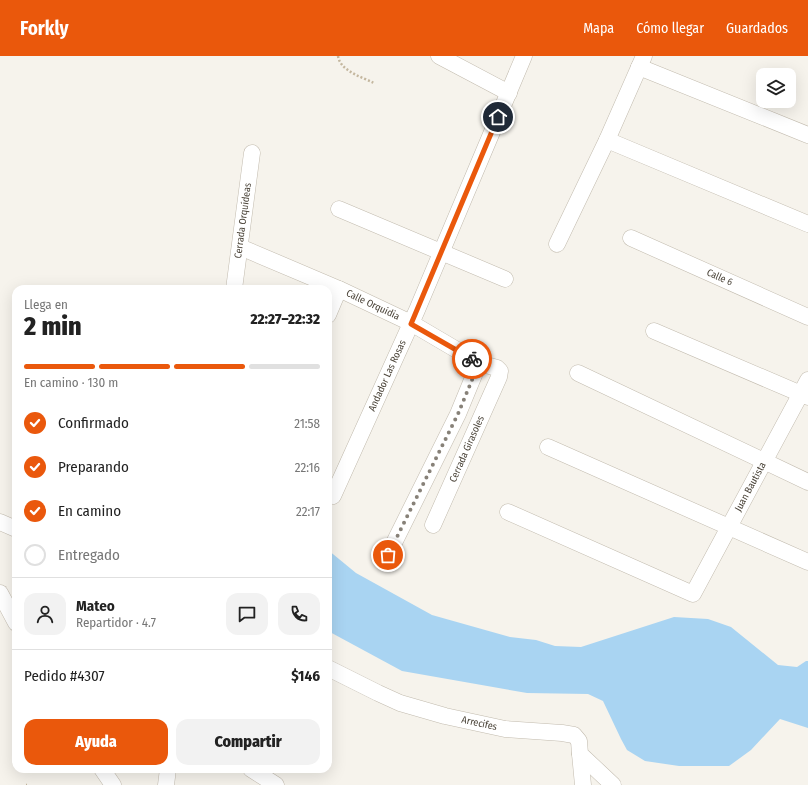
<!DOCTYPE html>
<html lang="es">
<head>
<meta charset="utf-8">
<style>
  :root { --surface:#fff; --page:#f2f2f2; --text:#222; --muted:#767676; --line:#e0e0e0; --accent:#ea580c }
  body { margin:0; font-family:"Fira Sans Condensed",sans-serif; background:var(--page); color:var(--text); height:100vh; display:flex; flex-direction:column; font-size:15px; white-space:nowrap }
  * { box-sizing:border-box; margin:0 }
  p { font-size:13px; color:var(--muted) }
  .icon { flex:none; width:22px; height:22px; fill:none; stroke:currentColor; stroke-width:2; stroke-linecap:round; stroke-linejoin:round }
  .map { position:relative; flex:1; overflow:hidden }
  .side { position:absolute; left:12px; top:229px; width:320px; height:488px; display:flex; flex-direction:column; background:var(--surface); border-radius:12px; box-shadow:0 4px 16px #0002 }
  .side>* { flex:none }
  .tools { position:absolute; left:756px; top:12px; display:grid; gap:8px }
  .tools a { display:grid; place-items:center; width:40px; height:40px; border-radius:8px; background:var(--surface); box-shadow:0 4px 16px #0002; font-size:20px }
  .pin { position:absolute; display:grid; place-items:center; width:34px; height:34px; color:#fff; margin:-17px; border:2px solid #fff; border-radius:50%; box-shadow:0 1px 4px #0007 }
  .courier { position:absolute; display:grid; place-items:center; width:40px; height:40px; margin:-20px; border:3px solid #ea580c; border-radius:50%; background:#fff; color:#222; box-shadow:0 1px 5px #0007 }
  .head em { font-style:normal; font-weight:800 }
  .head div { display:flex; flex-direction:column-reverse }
  .head { display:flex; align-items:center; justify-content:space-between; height:68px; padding:0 12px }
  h1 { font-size:26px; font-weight:800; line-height:30px }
  .bar { display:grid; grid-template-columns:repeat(4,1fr); gap:6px 4px; align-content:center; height:48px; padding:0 12px }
  .bar i { height:5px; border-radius:3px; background:var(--line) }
  .bar .current { background:var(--accent) }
  .bar p { grid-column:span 4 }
  .line { display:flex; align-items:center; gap:10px; padding:0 12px; border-top:1px solid var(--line) }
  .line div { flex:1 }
  .round { display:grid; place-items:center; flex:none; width:42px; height:42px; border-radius:12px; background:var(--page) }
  ol { padding:0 12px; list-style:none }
  li { display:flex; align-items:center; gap:12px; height:44px }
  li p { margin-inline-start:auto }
  li .icon { padding:4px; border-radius:50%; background:var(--accent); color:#fff; stroke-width:4 }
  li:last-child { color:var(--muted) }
  li i { width:22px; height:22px; border:2px solid var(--line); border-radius:50% }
  .cta { display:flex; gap:8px; margin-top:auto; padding:8px 12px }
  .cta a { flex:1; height:46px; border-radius:12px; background:var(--accent); color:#fff; font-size:16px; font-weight:800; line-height:46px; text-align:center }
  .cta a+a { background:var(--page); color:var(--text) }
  header { display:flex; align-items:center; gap:24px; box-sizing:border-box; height:56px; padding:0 20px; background:var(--accent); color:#fff }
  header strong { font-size:19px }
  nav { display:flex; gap:22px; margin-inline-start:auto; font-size:14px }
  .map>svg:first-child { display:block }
</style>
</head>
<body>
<header>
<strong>Forkly</strong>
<nav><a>Mapa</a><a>Cómo llegar</a><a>Guardados</a></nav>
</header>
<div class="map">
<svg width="808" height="729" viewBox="0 0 808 729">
  <rect width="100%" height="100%" fill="#f6f3ec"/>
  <polygon fill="#a9d4f2" points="328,494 356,517 432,559 510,581 536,584 555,590 581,591 674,561 708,563 731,571 778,609 797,611 806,605 808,605 808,672 780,663 751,694 729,710 679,710 645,705 627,694 621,683 603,645 588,638 527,637 402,615 328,575"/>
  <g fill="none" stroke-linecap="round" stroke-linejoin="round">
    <g stroke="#c2bbae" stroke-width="17">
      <g id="minor">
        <polyline points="439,0 509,37"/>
        <polyline points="639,11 808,79"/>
        <polyline points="607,84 808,168"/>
        <polyline points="339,153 505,223"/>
        <path id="s1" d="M 631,182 L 808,261"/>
        <polyline points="557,188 607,84 644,0"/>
        <path id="s2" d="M 240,191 L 339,233 L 411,267 L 479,307 L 497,312 L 500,315 L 499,321 L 433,469"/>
        <path id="s3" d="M 234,233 L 252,97"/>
        <polyline points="328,259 339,233"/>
        <polyline points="654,275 808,341"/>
        <polyline points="578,317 808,426"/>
        <polyline points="548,391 808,506"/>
        <path id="s4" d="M 333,440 L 417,254 L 524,0"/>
        <path id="s5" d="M 508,456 L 693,538 L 808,324"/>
        <polyline points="0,466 16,473"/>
        <polyline points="388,499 458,358 479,307"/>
        <polyline points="0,537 16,567"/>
        <path id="s6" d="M 328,612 L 378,637 L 400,647 L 445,660 L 505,673 L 562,677 L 574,679 L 579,685 L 580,698 L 613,729"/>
        <polyline points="580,698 583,729"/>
        <polyline points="102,713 113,729"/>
        <polyline points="251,713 276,729"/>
        <polyline points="166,729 168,713"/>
      </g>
    </g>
    <g stroke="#c4b79f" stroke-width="2.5" stroke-dasharray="2 2" stroke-linecap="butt">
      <path d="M 338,0 C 340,15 362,21 374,27"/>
      <polyline points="26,729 27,729"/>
    </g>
    <use href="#minor" stroke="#fff" stroke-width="16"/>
  </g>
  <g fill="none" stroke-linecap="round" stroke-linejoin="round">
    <polyline stroke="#878178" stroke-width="4" stroke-dasharray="0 7.2" points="388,499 458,358 479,307 472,303"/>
    <polyline stroke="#ea580c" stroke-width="5" points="472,303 411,268 498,61"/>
  </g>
  <g text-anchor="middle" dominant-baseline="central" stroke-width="3" stroke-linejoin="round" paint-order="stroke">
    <g font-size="10" fill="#4b4439" stroke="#fff">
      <text stroke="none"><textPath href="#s3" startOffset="69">Cerrada Orquídeas</textPath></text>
      <text stroke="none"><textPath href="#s1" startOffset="97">Calle 6</textPath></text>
      <text stroke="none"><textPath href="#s2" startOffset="145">Calle Orquidia</textPath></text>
      <text stroke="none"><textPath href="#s4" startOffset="132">Andador Las Rosas</textPath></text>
      <text transform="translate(467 393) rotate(-66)">Cerrada Girasoles</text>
      <text stroke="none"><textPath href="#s5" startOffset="324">Juan Bautista</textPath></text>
      <text stroke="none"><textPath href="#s6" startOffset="162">Arrecifes</textPath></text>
    </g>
  </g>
</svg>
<div class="tools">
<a><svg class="icon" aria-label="layers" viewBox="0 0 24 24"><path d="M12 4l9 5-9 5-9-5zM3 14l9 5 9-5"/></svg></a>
</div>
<div class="pin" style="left:388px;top:499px;background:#ea580c"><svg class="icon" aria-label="bag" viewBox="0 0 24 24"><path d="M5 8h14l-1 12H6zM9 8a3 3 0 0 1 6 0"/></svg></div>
<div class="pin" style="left:498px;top:61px;background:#1f2937"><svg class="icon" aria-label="home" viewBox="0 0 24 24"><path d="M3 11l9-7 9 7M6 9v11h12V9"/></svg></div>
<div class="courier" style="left:472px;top:303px"><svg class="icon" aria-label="bike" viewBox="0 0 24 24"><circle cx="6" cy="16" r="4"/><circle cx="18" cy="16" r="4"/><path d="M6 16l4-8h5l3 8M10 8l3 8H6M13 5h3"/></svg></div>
<section class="side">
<div class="head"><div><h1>2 min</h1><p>Llega en</p></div><em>22:27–22:32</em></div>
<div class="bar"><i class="current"></i><i class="current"></i><i class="current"></i><i></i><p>En camino · 130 m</p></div>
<ol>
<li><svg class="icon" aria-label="check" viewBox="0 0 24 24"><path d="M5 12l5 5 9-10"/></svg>Confirmado<p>21:58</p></li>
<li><svg class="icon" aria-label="check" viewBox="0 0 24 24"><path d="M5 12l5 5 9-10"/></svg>Preparando<p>22:16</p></li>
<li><svg class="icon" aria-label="check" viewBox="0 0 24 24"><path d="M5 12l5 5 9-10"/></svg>En camino<p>22:17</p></li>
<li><i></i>Entregado</li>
</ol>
<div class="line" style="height:72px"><a class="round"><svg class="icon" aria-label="person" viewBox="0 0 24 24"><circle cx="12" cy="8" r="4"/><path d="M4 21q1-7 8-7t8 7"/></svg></a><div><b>Mateo</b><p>Repartidor · 4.7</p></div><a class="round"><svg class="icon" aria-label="chat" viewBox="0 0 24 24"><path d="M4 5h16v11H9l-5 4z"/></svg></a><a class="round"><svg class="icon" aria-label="phone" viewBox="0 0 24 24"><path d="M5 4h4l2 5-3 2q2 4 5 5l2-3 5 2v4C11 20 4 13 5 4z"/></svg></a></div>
<div class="line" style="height:52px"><div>Pedido #4307</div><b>$146</b></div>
<div class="cta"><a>Ayuda</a><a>Compartir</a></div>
</section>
</div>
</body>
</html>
